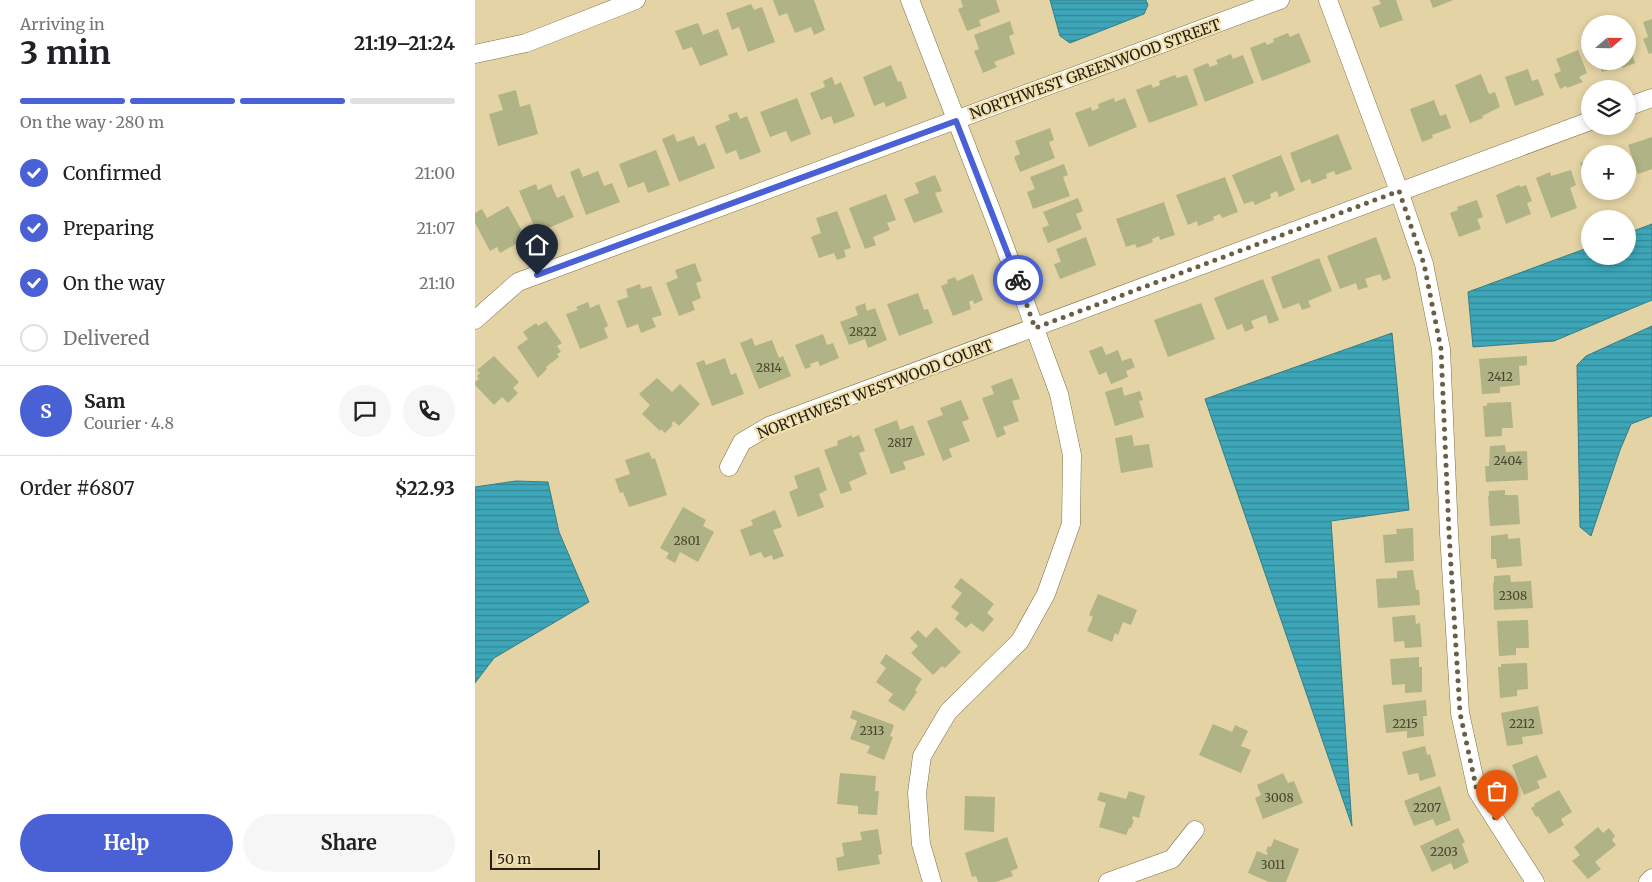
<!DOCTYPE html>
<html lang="en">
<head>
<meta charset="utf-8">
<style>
  :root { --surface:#fff; --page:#f6f6f6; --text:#202124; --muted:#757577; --line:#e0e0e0; --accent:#4a60d5 }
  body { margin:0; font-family:Merriweather,serif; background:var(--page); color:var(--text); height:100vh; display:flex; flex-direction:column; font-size:19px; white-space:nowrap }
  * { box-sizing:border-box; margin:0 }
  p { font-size:16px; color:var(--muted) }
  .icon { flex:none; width:28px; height:28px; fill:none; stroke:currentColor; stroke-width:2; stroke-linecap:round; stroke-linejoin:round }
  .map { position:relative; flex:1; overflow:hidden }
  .panel { display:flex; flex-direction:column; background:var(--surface); width:475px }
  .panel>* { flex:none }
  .needle { width:32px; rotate:70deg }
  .tools { position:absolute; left:1106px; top:15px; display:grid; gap:10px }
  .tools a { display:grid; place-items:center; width:55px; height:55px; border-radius:50%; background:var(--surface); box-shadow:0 2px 8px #0003; font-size:25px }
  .scale { position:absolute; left:15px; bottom:12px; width:110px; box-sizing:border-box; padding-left:5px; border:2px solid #26200f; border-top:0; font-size:14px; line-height:18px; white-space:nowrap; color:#26200f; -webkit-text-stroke:4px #f0e0b2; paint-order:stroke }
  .pin { position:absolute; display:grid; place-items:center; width:42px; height:42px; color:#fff; margin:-51px -21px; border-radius:50% 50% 50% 0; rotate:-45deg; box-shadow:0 0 5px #0007 }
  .pin .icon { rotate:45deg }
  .courier { position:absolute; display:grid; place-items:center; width:50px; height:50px; margin:-25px; border:4px solid #4a60d5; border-radius:50%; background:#fff; color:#222; box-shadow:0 1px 6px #0007 }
  .head em { font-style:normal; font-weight:700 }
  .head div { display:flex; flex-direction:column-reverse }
  .head { display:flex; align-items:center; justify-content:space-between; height:85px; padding:0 20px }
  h1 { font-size:32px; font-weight:700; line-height:38px }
  .bar { display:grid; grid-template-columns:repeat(4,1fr); gap:8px 5px; align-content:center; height:60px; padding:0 20px }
  .bar i { height:6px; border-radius:4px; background:var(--line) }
  .bar .active { background:var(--accent) }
  .bar p { grid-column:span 4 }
  .line { display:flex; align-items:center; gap:12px; padding:0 20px; border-top:1px solid var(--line) }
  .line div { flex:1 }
  .round { display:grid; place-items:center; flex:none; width:52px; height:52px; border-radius:26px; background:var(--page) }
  ol { padding:0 20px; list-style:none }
  li { display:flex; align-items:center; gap:15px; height:55px }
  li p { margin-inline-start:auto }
  li .icon { padding:5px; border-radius:50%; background:var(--accent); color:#fff; stroke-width:4 }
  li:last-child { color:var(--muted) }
  li i { width:28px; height:28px; border:2px solid var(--line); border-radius:50% }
  .primary-button { display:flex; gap:10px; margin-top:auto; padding:10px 20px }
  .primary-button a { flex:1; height:58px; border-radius:30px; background:var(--accent); color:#fff; font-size:20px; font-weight:700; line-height:58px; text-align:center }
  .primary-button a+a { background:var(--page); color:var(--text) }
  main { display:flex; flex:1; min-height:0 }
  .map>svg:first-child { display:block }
</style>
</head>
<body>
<main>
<section class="panel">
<div class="head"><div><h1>3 min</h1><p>Arriving in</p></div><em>21:19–21:24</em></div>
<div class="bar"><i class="active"></i><i class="active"></i><i class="active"></i><i></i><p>On the way · 280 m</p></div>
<ol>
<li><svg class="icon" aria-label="check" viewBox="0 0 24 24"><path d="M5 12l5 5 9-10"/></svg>Confirmed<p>21:00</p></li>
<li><svg class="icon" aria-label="check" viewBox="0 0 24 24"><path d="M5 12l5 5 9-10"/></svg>Preparing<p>21:07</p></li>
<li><svg class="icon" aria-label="check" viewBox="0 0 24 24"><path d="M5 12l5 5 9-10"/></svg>On the way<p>21:10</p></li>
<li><i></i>Delivered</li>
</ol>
<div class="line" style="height:90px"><b class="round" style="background:var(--accent);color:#fff">S</b><div><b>Sam</b><p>Courier · 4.8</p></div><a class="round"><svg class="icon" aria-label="chat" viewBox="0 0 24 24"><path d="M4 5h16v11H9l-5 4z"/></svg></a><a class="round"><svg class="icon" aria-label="phone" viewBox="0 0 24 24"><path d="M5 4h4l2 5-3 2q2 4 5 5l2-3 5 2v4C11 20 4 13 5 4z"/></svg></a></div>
<div class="line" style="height:65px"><div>Order #6807</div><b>$22.93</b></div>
<div class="primary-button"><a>Help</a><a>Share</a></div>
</section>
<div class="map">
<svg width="1177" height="882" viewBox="0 0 1177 882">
  <defs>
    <pattern id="water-rules" width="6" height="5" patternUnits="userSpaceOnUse" patternTransform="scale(1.25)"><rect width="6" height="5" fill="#3da6b8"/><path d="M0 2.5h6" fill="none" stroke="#338794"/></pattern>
  </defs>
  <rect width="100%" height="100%" fill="#e3d3a5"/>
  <g fill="url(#water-rules)" stroke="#367e85">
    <polygon points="575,0 671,0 673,5 669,14 595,43 585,36"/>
    <polygon points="1177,224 1177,300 1079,341 998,347 993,292 1115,247 1115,256 1152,256 1153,233"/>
    <polygon points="1177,326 1177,416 1156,424 1145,450 1116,536 1105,527 1102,365 1111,356"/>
    <polygon points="917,333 934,510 856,521 877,826 730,399"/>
    <polygon points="41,481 73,482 84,532 114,602 19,658 0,683 0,487"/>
  </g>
  <g fill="#b0b385">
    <polygon points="298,0 339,0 350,30 339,35 336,27 320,33 312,13 304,16"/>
    <polygon points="486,0 521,0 525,12 504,20 506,26 492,31 483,9 488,7"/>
    <polygon points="904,0 921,0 928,20 905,28 897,7 906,4"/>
    <polygon points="955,0 978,0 958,8"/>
    <polygon points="276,4 279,10 287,7 300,42 273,52 264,27 257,30 251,13"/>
    <polygon points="1177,19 1177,53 1174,54 1168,39 1173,37 1168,22"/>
    <polygon points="535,21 539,34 534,36 540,54 519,62 522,67 508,73 499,51 504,49 499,35"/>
    <polygon points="223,23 228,35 243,29 253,55 225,66 217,47 208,50 200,31"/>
    <polygon points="813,33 815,37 824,33 836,62 787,81 775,48 790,42 792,45 799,42 798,39"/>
    <polygon points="1153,42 1160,63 1147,68 1146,66 1127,72 1123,61 1152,61"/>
    <polygon points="1103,50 1112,73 1104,77 1108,82 1092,88 1091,86 1085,89 1079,74 1086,71 1081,59"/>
    <polygon points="756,54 758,59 768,55 779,83 730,102 718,69 733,63 735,67 743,64 741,60"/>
    <polygon points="416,65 423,82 426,81 432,98 411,107 409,102 399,106 388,77"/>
    <polygon points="1053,69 1057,81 1063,79 1069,95 1040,106 1030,77"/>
    <polygon points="1006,74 1014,94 1020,92 1025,107 1007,116 1008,118 995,123 980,85"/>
    <polygon points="700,75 702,78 712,75 723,105 674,123 661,90 676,84 678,88 685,85 684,81"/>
    <polygon points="357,77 360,85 366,82 380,116 359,124 356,116 346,120 335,93 350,87 348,81"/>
    <polygon points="41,90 45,107 55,104 63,134 23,146 14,114 28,110 23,95"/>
    <polygon points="322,98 336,134 316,142 311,131 295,137 285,112"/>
    <polygon points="639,98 640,102 650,98 662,127 614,147 600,113 616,107 617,111 624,108 623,104"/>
    <polygon points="959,100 965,116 971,114 976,128 957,135 958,138 947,142 935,109"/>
    <polygon points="262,112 265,119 272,116 286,152 265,160 261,150 251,154 240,126 255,120 253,115"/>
    <polygon points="575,128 579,140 574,142 580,158 545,172 539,157 545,154 540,141"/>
    <polygon points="199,134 202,142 219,136 223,146 230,143 240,168 204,182 187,139"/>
    <polygon points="863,134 877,169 861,175 859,171 851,174 852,178 837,184 835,179 826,183 815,153"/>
    <polygon points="1177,137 1177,169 1163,174 1153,145"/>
    <polygon points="181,150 195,185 173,193 169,182 153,188 144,164"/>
    <polygon points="1130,150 1131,153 1137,150 1138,154 1121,154"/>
    <polygon points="806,155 820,190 804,197 802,191 795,194 796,198 780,205 778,201 769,204 757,175"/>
    <polygon points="1115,159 1115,188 1105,163"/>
    <polygon points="589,164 593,175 588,177 595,196 558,209 552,192 560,189 555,177"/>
    <polygon points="104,168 108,177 123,171 129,186 137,183 145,202 111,215 95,172"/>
    <polygon points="1096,170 1101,185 1095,188 1102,208 1076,218 1061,178 1075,172 1076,176"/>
    <polygon points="460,175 467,191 460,193 468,212 439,223 429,199 444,193 440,183"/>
    <polygon points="750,177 763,212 747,218 745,214 738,217 739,220 723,226 722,221 713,225 701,195"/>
    <polygon points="61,184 63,190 76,184 82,198 89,195 99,217 62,233 44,191"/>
    <polygon points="1044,185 1045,187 1051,185 1057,201 1052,203 1056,214 1031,224 1021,195"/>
    <polygon points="411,194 421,220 412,223 415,230 398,237 401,245 390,249 374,208"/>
    <polygon points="603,198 608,211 601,214 607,229 573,243 567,228 574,225 568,212"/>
    <polygon points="1002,200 1008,217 1002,219 1006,229 984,237 975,213 983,210 982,207"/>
    <polygon points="689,202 700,235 685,240 684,236 677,239 678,242 662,248 660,244 651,247 641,219"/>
    <polygon points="33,206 51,238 25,253 22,247 15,251 0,223 0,213 7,209 12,218"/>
    <polygon points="362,211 376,248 369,250 371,257 362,260 359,253 344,258 336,237 346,233 341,218"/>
    <polygon points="611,237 621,265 585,279 579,264 586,262 581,249"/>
    <polygon points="901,237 916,278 908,281 905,274 890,279 893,287 883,290 881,283 865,289 852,256"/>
    <polygon points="844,258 857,291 833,301 836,307 827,310 824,303 808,309 796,277"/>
    <polygon points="220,263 227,281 221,283 226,298 217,302 220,310 204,316 191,283 203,278 200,270"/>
    <polygon points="498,274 508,300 499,304 498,300 494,302 496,309 478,316 466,286 473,283 472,280 480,277 482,281"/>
    <polygon points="788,279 804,320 794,324 791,315 776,321 779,328 770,332 767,324 752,330 739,298"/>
    <polygon points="165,284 166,289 176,286 187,315 177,318 181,327 166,333 163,324 152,328 142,301 153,297 151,289"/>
    <polygon points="443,293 449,310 453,309 458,323 424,336 412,304"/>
    <polygon points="113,302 115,308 124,304 133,326 129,328 133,338 105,349 91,314 103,310 101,307"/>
    <polygon points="390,303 392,311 400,308 412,340 393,348 390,339 374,345 365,322 383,315 380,307"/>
    <polygon points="726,303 740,339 693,357 679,320"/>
    <polygon points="71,321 87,343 82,346 86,352 82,354 84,357 71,367 72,369 63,378 42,347 53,339 48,332 61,323 63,326"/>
    <polygon points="348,334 352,345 358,343 364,358 345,366 343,361 335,364 336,367 330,369 320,345"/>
    <polygon points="277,338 280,346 297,340 304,358 308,356 316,376 284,389 265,343"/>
    <polygon points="627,346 631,355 643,350 647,361 656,358 660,367 651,371 653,377 636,384 631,372 624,375 614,351"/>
    <polygon points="19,356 44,382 38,388 43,393 33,403 27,397 19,405 0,385 0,382 4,379 2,376 5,373 2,370"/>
    <polygon points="1052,356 1052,365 1044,366 1045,385 1025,387 1025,393 1007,394 1004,359"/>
    <polygon points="250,358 256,375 261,373 269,394 237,406 221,363 229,360 231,365"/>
    <polygon points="182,378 197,392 205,384 225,404 204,426 199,421 196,424 198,425 190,433 186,429 185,431 167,414 175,405 164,394"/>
    <polygon points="537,378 545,399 537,401 544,421 528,427 531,434 522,438 507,398 519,394 516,386"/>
    <polygon points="647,387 649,396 665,391 668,400 664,401 669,417 640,426 630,392"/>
    <polygon points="486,400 494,419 487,422 495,441 474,449 477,457 468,461 452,421 468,415 465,408"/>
    <polygon points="1036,402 1038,428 1027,428 1027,436 1010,437 1008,406 1012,406 1012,403"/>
    <polygon points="422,420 425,430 438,425 450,455 428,462 431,469 416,474 399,429"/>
    <polygon points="377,435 377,438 384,435 390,451 384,453 392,474 374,482 377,490 366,494 349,450 363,445 362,441"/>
    <polygon points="657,435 659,446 674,444 678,467 646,473 640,438"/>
    <polygon points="1030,445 1031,452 1052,451 1053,480 1011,482 1010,466 1014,466 1015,446"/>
    <polygon points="174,452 177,459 180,458 192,495 154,507 148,492 145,493 140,479 155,474 150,460"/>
    <polygon points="344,467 352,490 344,494 349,507 323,517 314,492 323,488 319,476"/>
    <polygon points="1030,490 1030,495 1043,495 1045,524 1015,526 1013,496 1014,496 1014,491"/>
    <polygon points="208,507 231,520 228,526 239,532 223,562 205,552 200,563 191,558 194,553 185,548"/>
    <polygon points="300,510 307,527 298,530 309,556 298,560 297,555 289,558 286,552 275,556 265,530 278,525 276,520"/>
    <polygon points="938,528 939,561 910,563 908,535 922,534 921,529"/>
    <polygon points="1033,534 1033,539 1045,538 1047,566 1022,568 1021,559 1016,559 1016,536"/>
    <polygon points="938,570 941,590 944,590 945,605 903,608 901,579 922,578 922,571"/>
    <polygon points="1035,575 1036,582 1056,581 1058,608 1019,610 1018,583 1019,583 1019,576"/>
    <polygon points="486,578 519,604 512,613 519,619 508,632 496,623 491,628 480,619 484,613 476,607 487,593 479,587"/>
    <polygon points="623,594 662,610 656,625 648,622 643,635 640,633 637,642 612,631 618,617 614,615"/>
    <polygon points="940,615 941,624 945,623 947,647 930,648 929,641 919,642 917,617"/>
    <polygon points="1053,620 1054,648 1041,648 1041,655 1024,656 1022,621"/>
    <polygon points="461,627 486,652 470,668 467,666 458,675 436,653 443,646 435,638 443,630 451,638"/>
    <polygon points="411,654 447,679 440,690 442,692 429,711 413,701 418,694 401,682 411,668 405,663"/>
    <polygon points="944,657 944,667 947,667 947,692 930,693 930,684 917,685 915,659"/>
    <polygon points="1052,663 1053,689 1042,690 1042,696 1025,698 1023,667 1026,667 1026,664"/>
    <polygon points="951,700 952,716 948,716 949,736 932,738 932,731 911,733 908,705"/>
    <polygon points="1063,706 1068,734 1047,737 1048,744 1032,746 1026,713"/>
    <polygon points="378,710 419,725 415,736 418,737 409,760 392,753 395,746 375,739 382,721 375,718"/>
    <polygon points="738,724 757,732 760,725 773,731 766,746 776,750 766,773 724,755"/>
    <polygon points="950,746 952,755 955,754 961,776 945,781 943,773 933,775 927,752"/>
    <polygon points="1062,755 1072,777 1062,781 1065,788 1049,795 1037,765"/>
    <polygon points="365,773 401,776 400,791 404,791 402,815 383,814 383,806 362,804"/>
    <polygon points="808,773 813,783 819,781 828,803 788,819 780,798 786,795 782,785"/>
    <polygon points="965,786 976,820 961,826 958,819 939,826 929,801"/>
    <polygon points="1084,790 1097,812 1086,819 1089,825 1074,834 1063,816 1061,817 1056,808 1060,806 1059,804"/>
    <polygon points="654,791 670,796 664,818 658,816 657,820 659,820 656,828 654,828 651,835 624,827 631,803 622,800 625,792 651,799"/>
    <polygon points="490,796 520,797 519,832 489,830"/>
    <polygon points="1123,827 1128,833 1134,828 1140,836 1137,840 1141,845 1120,862 1126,869 1113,879 1097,861 1105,855 1099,847"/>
    <polygon points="983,828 990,842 987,844 994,862 979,870 976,863 957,872 945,846"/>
    <polygon points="403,829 407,854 403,855 405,864 363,871 361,858 369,856 367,843 387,840 385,832"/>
    <polygon points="532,837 543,868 536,871 538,876 521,882 503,882 501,876 497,877 490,853"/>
    <polygon points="799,839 824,849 811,882 794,882 773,873 782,851 792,855 793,853 791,852 793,846 796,847"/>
  </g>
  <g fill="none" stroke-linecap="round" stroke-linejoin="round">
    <g stroke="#7e6f45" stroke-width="19">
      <g id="street">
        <polyline points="435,0 520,220 584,394 597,455 596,524 571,594 545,641 473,712 447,756 442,793 446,844 457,882"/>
        <polyline points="853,0 924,191 949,264 966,349 974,533 985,713 1002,791 1060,882"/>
        <polyline points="0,54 51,43 161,0"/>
        <polyline points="1152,107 1177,98"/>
        <polyline points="0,320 43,282 805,0"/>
        <polyline points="254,467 267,442 294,426 1115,121"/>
        <polyline points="633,882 697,859 720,830"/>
        <polyline points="1173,882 1177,878"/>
      </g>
    </g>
    <use href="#street" stroke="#fff" stroke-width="18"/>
  </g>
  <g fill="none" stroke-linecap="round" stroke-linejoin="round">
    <polyline stroke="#685f44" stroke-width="5" stroke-dasharray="0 9" points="543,280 560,328 924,191 949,264 966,349 974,533 985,713 1002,791 1022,821"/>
    <polyline stroke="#4a60d5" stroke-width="6" points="62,275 481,121 543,280"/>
  </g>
  <g text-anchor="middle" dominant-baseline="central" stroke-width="4.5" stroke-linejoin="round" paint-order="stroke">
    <g font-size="12" fill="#48452c">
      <text x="388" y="331">2822</text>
      <text x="294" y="367">2814</text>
      <text x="1025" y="376">2412</text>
      <text x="425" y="442">2817</text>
      <text x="1033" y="460">2404</text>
      <text x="212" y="540">2801</text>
      <text x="1038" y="595">2308</text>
      <text x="930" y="723">2215</text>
      <text x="1047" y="723">2212</text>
      <text x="397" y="730">2313</text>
      <text x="804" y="797">3008</text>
      <text x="952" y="807">2207</text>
      <text x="969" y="851">2203</text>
      <text x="798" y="864">3011</text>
    </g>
    <g font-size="15" fill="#26200f" stroke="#f0e0b2">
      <text transform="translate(620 69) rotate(-20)">NORTHWEST GREENWOOD STREET</text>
      <text transform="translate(400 389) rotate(-21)">NORTHWEST WESTWOOD COURT</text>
    </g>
  </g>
</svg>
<div class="tools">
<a><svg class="needle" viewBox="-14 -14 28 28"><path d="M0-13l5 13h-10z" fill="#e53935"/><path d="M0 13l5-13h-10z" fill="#757577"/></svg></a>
<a><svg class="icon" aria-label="layers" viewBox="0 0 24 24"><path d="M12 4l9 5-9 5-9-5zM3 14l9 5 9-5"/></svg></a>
<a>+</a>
<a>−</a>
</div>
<div class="scale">50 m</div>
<div class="pin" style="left:1022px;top:821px;background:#ea580c"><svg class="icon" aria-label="bag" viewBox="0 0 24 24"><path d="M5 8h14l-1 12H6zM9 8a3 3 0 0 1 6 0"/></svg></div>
<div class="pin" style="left:62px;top:275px;background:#1f2937"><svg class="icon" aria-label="home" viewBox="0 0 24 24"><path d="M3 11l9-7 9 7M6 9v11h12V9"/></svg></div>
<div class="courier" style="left:543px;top:280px"><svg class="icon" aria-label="bike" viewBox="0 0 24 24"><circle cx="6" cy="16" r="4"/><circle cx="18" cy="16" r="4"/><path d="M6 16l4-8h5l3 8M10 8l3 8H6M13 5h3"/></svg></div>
</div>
</main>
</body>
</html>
